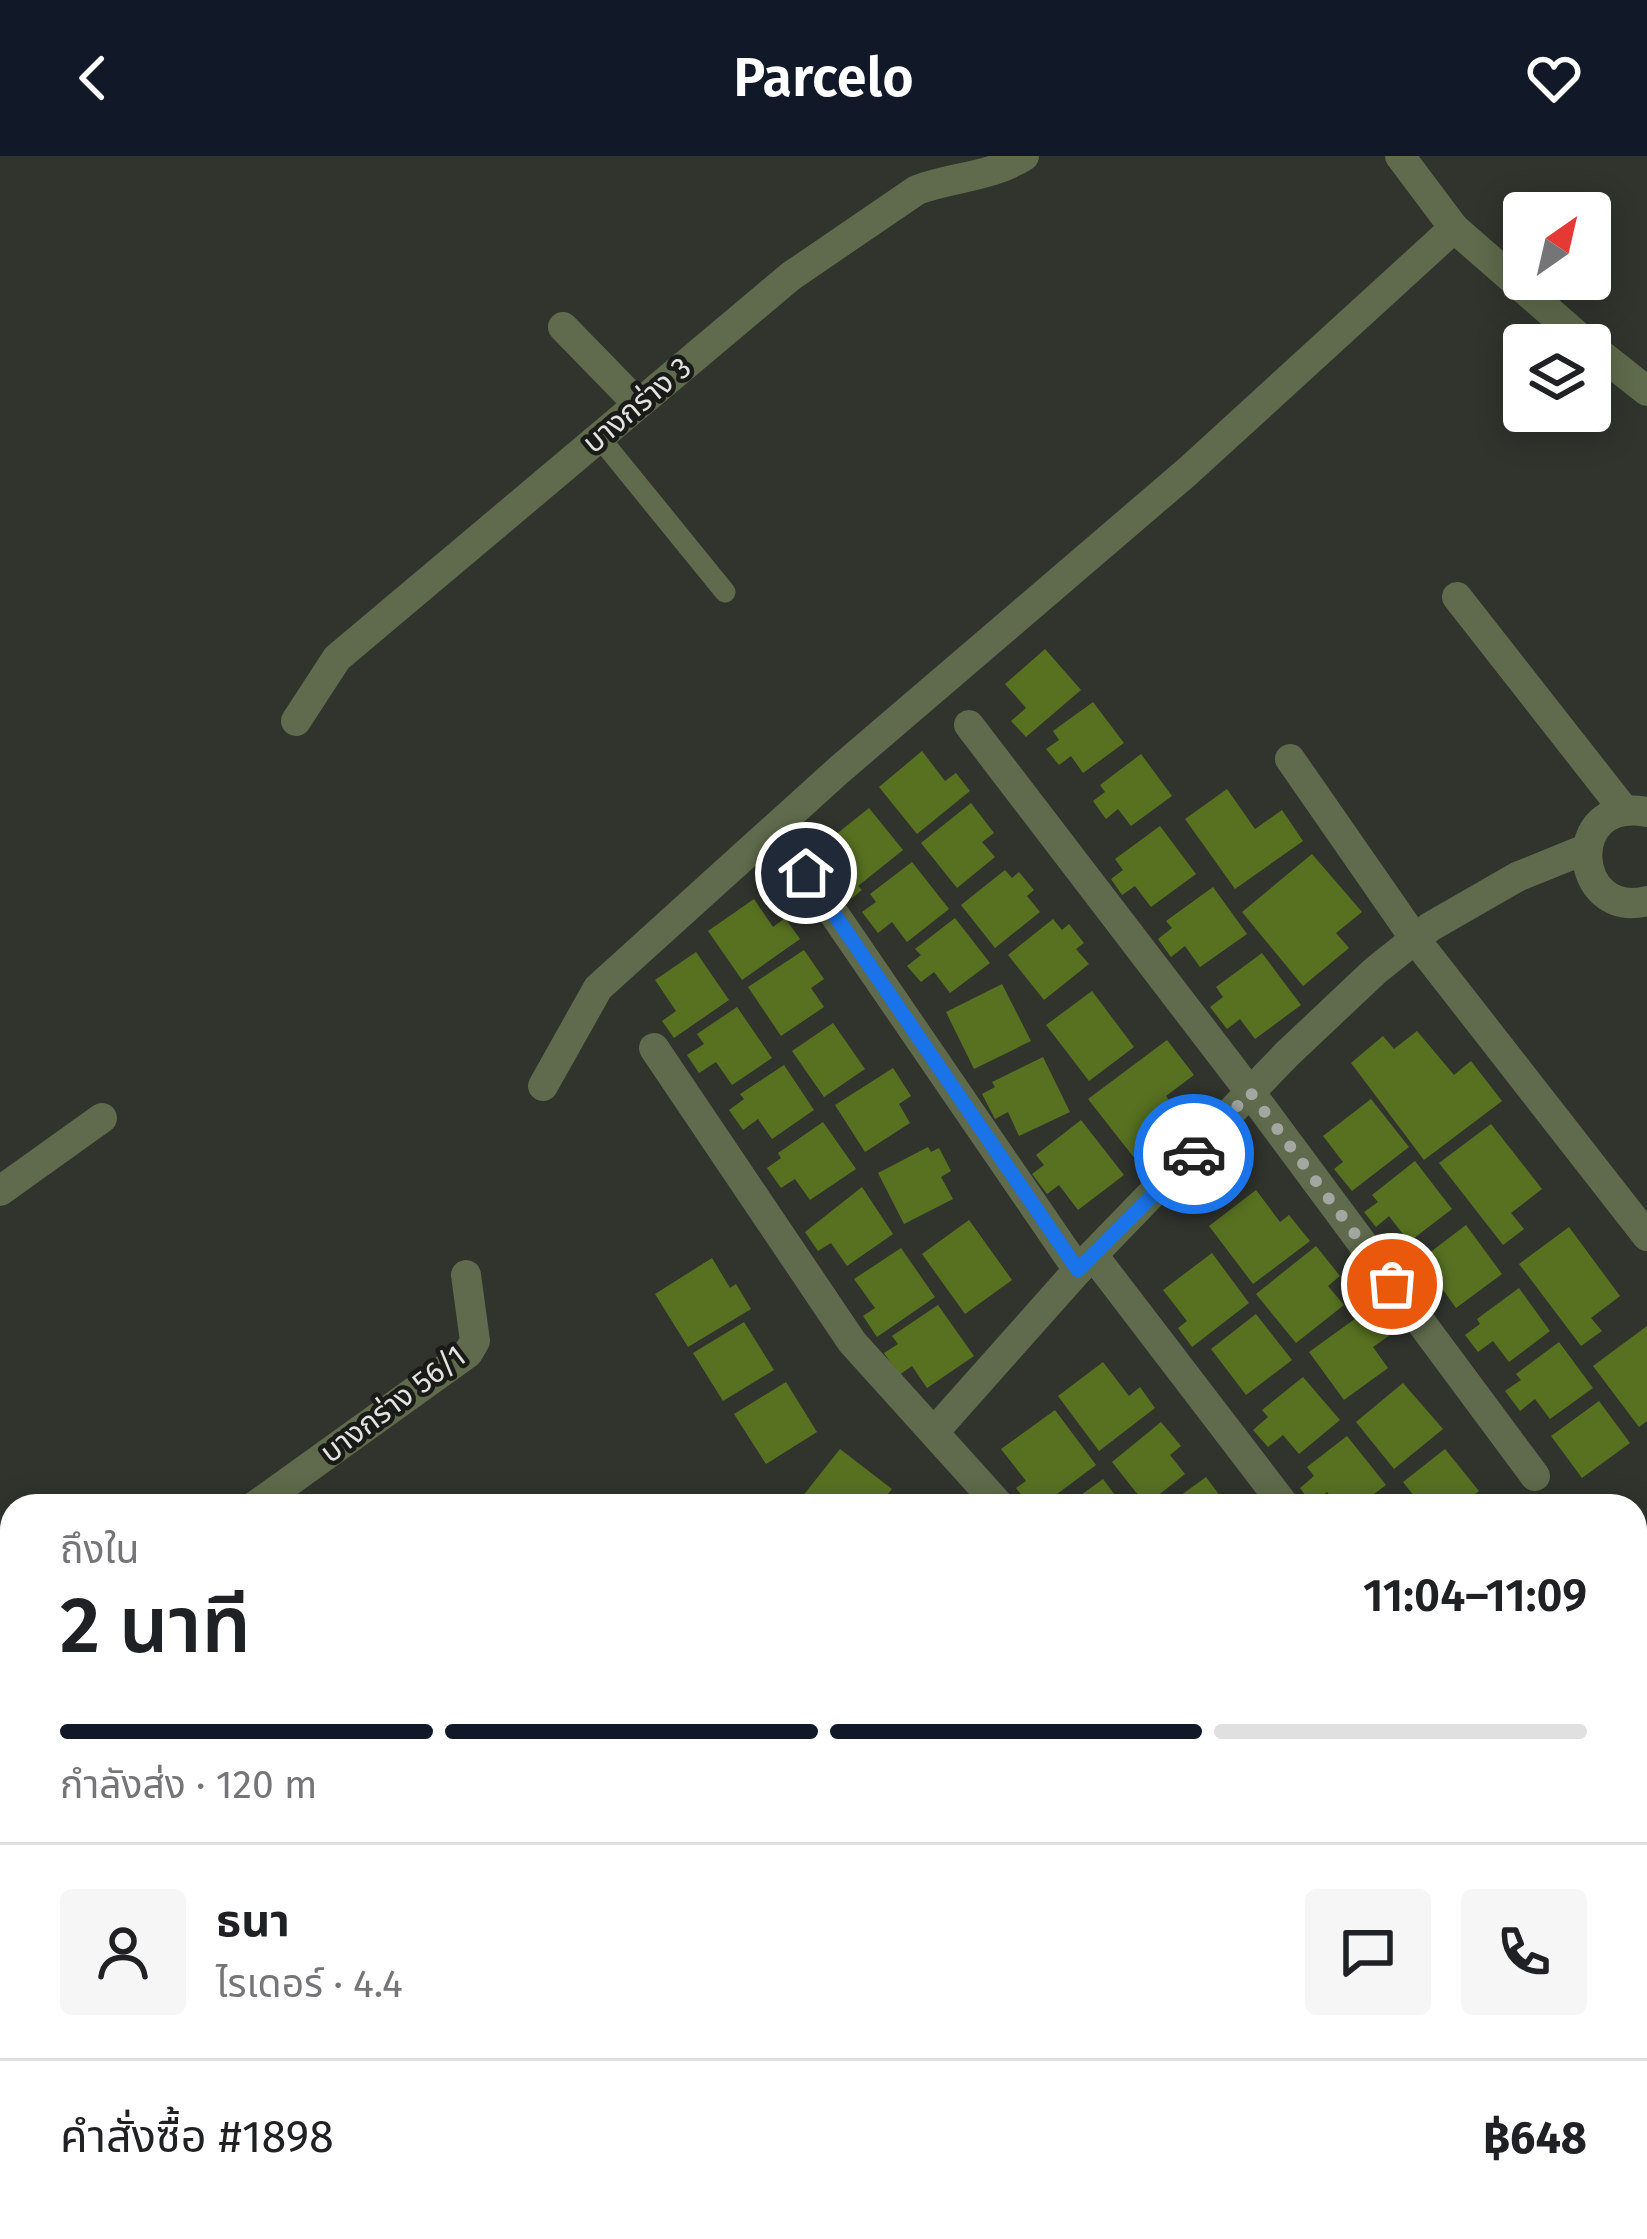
<!DOCTYPE html>
<html lang="th">
<head>
<meta charset="utf-8">
<style>
  :root { --surface:#fff; --page:#f6f6f6; --text:#202124; --muted:#757577; --line:#e0e0e0; --accent:#111827 }
  body { margin:0; font-family:"Fira Sans","Noto Sans Thai",sans-serif; background:var(--page); color:var(--text); height:100vh; display:flex; flex-direction:column; font-size:45px; white-space:nowrap }
  * { box-sizing:border-box; margin:0 }
  p { font-size:39px; color:var(--muted) }
  .icon { flex:none; width:66px; height:66px; fill:none; stroke:currentColor; stroke-width:2; stroke-linecap:round; stroke-linejoin:round }
  .map { position:relative; flex:1; overflow:hidden }
  .drawer { position:absolute; left:0px; top:1338px; width:1647px; height:747px; display:flex; flex-direction:column; background:var(--surface); border-radius:36px 36px 0 0; box-shadow:0 6px 30px #0003 }
  .drawer>* { flex:none }
  .needle { width:78px; rotate:34deg }
  .fabs { position:absolute; left:1503px; top:36px; display:grid; gap:24px }
  .fabs a { display:grid; place-items:center; width:108px; height:108px; border-radius:12px; background:var(--surface); box-shadow:0 6px 30px #0003; font-size:60px }
  .pin { position:absolute; display:grid; place-items:center; width:102px; height:102px; color:#fff; margin:-51px; border:6px solid #fff; border-radius:50%; box-shadow:0 3px 12px #0007 }
  .courier { position:absolute; display:grid; place-items:center; width:120px; height:120px; margin:-60px; border:9px solid #1a73e8; border-radius:50%; background:#fff; color:#222; box-shadow:0 3px 15px #0007 }
  .headline em { font-style:normal; font-weight:600 }
  .headline div { display:flex; flex-direction:column-reverse }
  .headline { display:flex; align-items:center; justify-content:space-between; height:204px; padding:0 60px }
  h1 { font-size:78px; font-weight:600; line-height:90px }
  .bar { display:grid; grid-template-columns:repeat(4,1fr); gap:18px 12px; align-content:center; height:144px; padding:0 60px }
  .bar i { height:15px; border-radius:9px; background:var(--line) }
  .bar .active { background:var(--accent) }
  .bar p { grid-column:span 4 }
  .line { display:flex; align-items:center; gap:30px; padding:0 60px; border-top:3px solid var(--line) }
  .line div { flex:1 }
  .round { display:grid; place-items:center; flex:none; width:126px; height:126px; border-radius:12px; background:var(--page) }
  header { display:flex; justify-content:space-between; align-items:center; height:156px; padding:0 60px; background:var(--accent); color:#fff; font-size:54px; font-weight:600 }
  .map>svg:first-child { display:block }
</style>
</head>
<body>
<header><svg class="icon" aria-label="back" viewBox="0 0 24 24"><path d="M15 5l-7 7 7 7"/></svg>Parcelo<svg class="icon" aria-label="heart" viewBox="0 0 24 24"><path d="M12 20l-8-8c-3-5 5-10 8-4 3-6 11-1 8 4z"/></svg></header>
<div class="map">
<svg width="1647" height="2083" viewBox="0 0 1647 2083">
  <rect width="100%" height="100%" fill="#31342d"/>
  <g fill="#587121">
    <polygon points="1045,493 1081,534 1026,581 1011,565 1026,552 1005,528"/>
    <polygon points="1093,546 1124,587 1083,617 1071,600 1059,609 1046,593 1059,584 1053,575"/>
    <polygon points="922,595 945,625 956,617 970,635 917,678 879,631"/>
    <polygon points="1141,598 1172,640 1131,670 1118,653 1106,663 1093,645 1105,636 1100,629"/>
    <polygon points="1227,633 1255,673 1282,654 1303,685 1235,733 1185,663"/>
    <polygon points="971,647 994,677 982,686 995,701 957,732 921,687"/>
    <polygon points="869,652 903,694 858,730 862,734 847,746 834,730 849,718 824,688"/>
    <polygon points="1160,670 1196,718 1151,751 1135,730 1122,739 1111,723 1123,714 1115,703"/>
    <polygon points="1312,698 1362,756 1336,777 1349,792 1303,830 1242,756"/>
    <polygon points="912,706 949,753 907,786 892,766 878,777 862,756 876,746 870,738"/>
    <polygon points="1005,714 1012,722 1019,716 1034,734 1027,740 1040,756 995,792 961,749"/>
    <polygon points="1213,731 1247,778 1200,811 1185,790 1171,801 1158,783 1172,772 1166,765"/>
    <polygon points="754,743 773,771 785,762 800,783 742,824 708,775"/>
    <polygon points="955,762 990,807 950,837 934,816 921,826 907,810 921,799 915,793"/>
    <polygon points="1053,763 1062,774 1069,768 1084,787 1076,793 1089,808 1044,844 1008,799"/>
    <polygon points="804,794 824,823 811,832 824,851 781,880 748,831"/>
    <polygon points="696,796 729,844 674,882 662,865 676,855 655,824"/>
    <polygon points="1262,797 1301,849 1255,883 1240,863 1227,873 1210,851 1223,841 1216,831"/>
    <polygon points="1002,828 1031,885 974,913 946,856"/>
    <polygon points="1092,835 1134,891 1089,925 1046,869"/>
    <polygon points="737,851 772,902 732,929 716,906 699,917 687,899 704,888 697,878"/>
    <polygon points="833,867 865,913 824,941 792,895"/>
    <polygon points="1417,875 1454,919 1471,905 1502,945 1424,1004 1351,907 1383,880 1394,893"/>
    <polygon points="1167,884 1194,919 1166,940 1189,970 1139,1008 1088,943"/>
    <polygon points="1043,901 1070,956 1019,980 1008,956 995,963 982,938 995,931 992,926"/>
    <polygon points="784,909 814,954 772,983 758,963 743,974 729,954 744,943 740,938"/>
    <polygon points="893,912 911,940 899,948 910,967 865,996 835,949"/>
    <polygon points="1371,943 1409,991 1352,1035 1334,1013 1343,1006 1323,980"/>
    <polygon points="1081,964 1124,1019 1078,1054 1059,1029 1047,1038 1032,1018 1044,1009 1036,999"/>
    <polygon points="823,966 856,1013 810,1044 795,1023 781,1032 767,1012 781,1002 778,997"/>
    <polygon points="1491,968 1542,1033 1511,1057 1524,1073 1503,1089 1439,1007"/>
    <polygon points="928,991 931,996 939,992 951,1015 941,1021 953,1043 904,1068 878,1017"/>
    <polygon points="1415,1005 1452,1053 1409,1086 1389,1060 1376,1071 1364,1056 1378,1046 1372,1039"/>
    <polygon points="862,1031 893,1078 847,1110 831,1087 818,1095 805,1076"/>
    <polygon points="1256,1034 1280,1066 1289,1059 1310,1085 1253,1128 1209,1070"/>
    <polygon points="969,1064 1012,1124 965,1158 922,1098"/>
    <polygon points="1466,1069 1502,1118 1456,1152 1439,1128 1426,1138 1413,1122 1426,1112 1420,1104"/>
    <polygon points="1569,1071 1620,1140 1591,1162 1602,1175 1581,1190 1519,1108"/>
    <polygon points="1316,1090 1340,1120 1328,1130 1344,1149 1296,1187 1256,1138"/>
    <polygon points="901,1092 935,1141 877,1181 863,1160 875,1152 854,1123"/>
    <polygon points="1212,1097 1249,1147 1192,1191 1178,1172 1187,1165 1163,1134"/>
    <polygon points="712,1102 730,1132 736,1128 751,1153 688,1191 655,1138"/>
    <polygon points="1519,1132 1550,1175 1509,1206 1493,1185 1478,1196 1465,1179 1480,1168 1477,1163"/>
    <polygon points="938,1149 974,1200 927,1232 912,1210 899,1219 884,1197 898,1188 892,1180"/>
    <polygon points="1370,1152 1390,1179 1373,1191 1388,1212 1344,1244 1309,1196"/>
    <polygon points="1256,1158 1292,1204 1246,1239 1211,1193"/>
    <polygon points="744,1166 774,1214 723,1245 693,1197"/>
    <polygon points="1647,1170 1647,1265 1639,1271 1593,1210"/>
    <polygon points="1559,1186 1593,1232 1550,1263 1535,1243 1520,1255 1505,1235 1521,1224 1516,1218"/>
    <polygon points="1103,1206 1129,1240 1140,1231 1155,1252 1099,1295 1058,1240"/>
    <polygon points="1303,1221 1340,1264 1299,1298 1283,1279 1268,1291 1253,1274 1268,1261 1262,1254"/>
    <polygon points="786,1226 817,1276 766,1308 734,1258"/>
    <polygon points="1403,1227 1443,1273 1394,1313 1356,1266"/>
    <polygon points="1599,1245 1630,1287 1582,1322 1551,1280"/>
    <polygon points="1055,1254 1096,1309 1041,1350 1030,1350 1016,1332 1026,1325 1001,1293"/>
    <polygon points="1161,1266 1181,1290 1170,1299 1185,1318 1146,1349 1112,1306"/>
    <polygon points="1347,1280 1386,1329 1358,1350 1338,1350 1327,1336 1312,1348 1300,1332 1314,1320 1307,1311"/>
    <polygon points="840,1293 892,1333 878,1350 813,1350 802,1341"/>
    <polygon points="1445,1293 1479,1335 1460,1350 1422,1350 1403,1326"/>
    <polygon points="1206,1321 1223,1344 1215,1350 1166,1350"/>
    <polygon points="1103,1323 1123,1350 1066,1350"/>
    <polygon points="1647,1570 1647,1629 1635,1613 1635,1579"/>
    <polygon points="1647,1669 1647,1756 1643,1759 1635,1748 1635,1678"/>
    <polygon points="1635,2040 1647,2055 1647,2083 1590,2083 1598,2073 1635,2073"/>
    <polygon points="578,2073 593,2073 599,2081 614,2073 621,2083 563,2083"/>
    <polygon points="620,2073 673,2073 659,2083 627,2083"/>
    <polygon points="1005,2073 1072,2073 1059,2083 992,2083"/>
    <polygon points="1404,2073 1452,2073 1439,2083 1411,2083"/>
  </g>
  <g fill="none" stroke-linecap="round" stroke-linejoin="round">
    <g stroke="#5f6b4c" stroke-width="21">
      <polyline points="599,281 725,436"/>
      <polyline points="0,2008 12,1997"/>
    </g>
    <g stroke="#5f6b4c" stroke-width="30">
      <polyline points="1400,0 1454,72 1588,189"/>
      <polyline points="563,171 638,248"/>
      <polyline points="1590,190 1647,235"/>
      <polyline points="1457,441 1624,654"/>
      <path d="M 296,565 L 337,502 L 791,120 L 917,34 C 954,20 989,22 1024,0"/>
      <polyline points="969,569 1250,936 1535,1320"/>
      <polyline points="1290,603 1415,783 1647,1080"/>
      <path d="M 1647,656 C 1563,640 1572,764 1647,745"/>
      <polyline points="806,717 1078,1114"/>
      <polyline points="654,892 852,1186 1000,1350"/>
      <polyline points="543,930 598,832 839,614 1187,316 1454,72"/>
      <polyline points="0,1035 102,962"/>
      <polyline points="1093,1099 1285,1350"/>
      <polyline points="934,1276 1078,1114 1287,898 1375,815 1430,771 1517,721 1586,693"/>
      <polyline points="255,1350 468,1197 475,1185 466,1119"/>
      <polyline points="0,1533 12,1524"/>
      <polyline points="0,1766 12,1757"/>
      <polyline points="1635,1819 1647,1836"/>
      <polyline points="1635,1953 1647,1944"/>
      <polyline points="923,2073 930,2083"/>
      <polyline points="1540,2073 1546,2083"/>
    </g>
    <g stroke="#778a58" stroke-width="30">
      <polyline points="0,1693 12,1713"/>
      <polyline points="248,2073 255,2083"/>
    </g>
  </g>
  <g fill="none" stroke-linecap="round" stroke-linejoin="round">
    <polyline stroke="#a4a6a1" stroke-width="12" stroke-dasharray="0 21.6" points="1194,998 1250,936 1392,1128"/>
    <polyline stroke="#1a73e8" stroke-width="15" points="806,717 1078,1114 1194,998"/>
  </g>
  <g text-anchor="middle" dominant-baseline="central" stroke-width="9" stroke-linejoin="round" paint-order="stroke">
    <g font-size="30" fill="#e2e4df" stroke="#1a1b18">
      <text transform="translate(637 249) rotate(-40)">บางกร่าง 3</text>
      <text transform="translate(393 1248) rotate(-37)">บางกร่าง 56/1</text>
    </g>
  </g>
</svg>
<div class="fabs">
<a><svg class="needle" viewBox="-14 -14 28 28"><path d="M0-13l5 13h-10z" fill="#e53935"/><path d="M0 13l5-13h-10z" fill="#757577"/></svg></a>
<a><svg class="icon" aria-label="layers" viewBox="0 0 24 24"><path d="M12 4l9 5-9 5-9-5zM3 14l9 5 9-5"/></svg></a>
</div>
<div class="pin" style="left:1392px;top:1128px;background:#ea580c"><svg class="icon" aria-label="bag" viewBox="0 0 24 24"><path d="M5 8h14l-1 12H6zM9 8a3 3 0 0 1 6 0"/></svg></div>
<div class="pin" style="left:806px;top:717px;background:#1f2937"><svg class="icon" aria-label="home" viewBox="0 0 24 24"><path d="M3 11l9-7 9 7M6 9v11h12V9"/></svg></div>
<div class="courier" style="left:1194px;top:998px"><svg class="icon" aria-label="car" viewBox="0 0 24 24"><path d="M5 17H2v-5l4-1 3-4h7l3 4 3 1v5h-3M9 17h6M6 11h13"/><circle cx="7" cy="17" r="2"/><circle cx="17" cy="17" r="2"/></svg></div>
<section class="drawer">
<div class="headline"><div><h1>2 นาที</h1><p>ถึงใน</p></div><em>11:04–11:09</em></div>
<div class="bar"><i class="active"></i><i class="active"></i><i class="active"></i><i></i><p>กำลังส่ง · 120 m</p></div>
<div class="line" style="height:216px"><a class="round"><svg class="icon" aria-label="person" viewBox="0 0 24 24"><circle cx="12" cy="8" r="4"/><path d="M4 21q1-7 8-7t8 7"/></svg></a><div><b>ธนา</b><p>ไรเดอร์ · 4.4</p></div><a class="round"><svg class="icon" aria-label="chat" viewBox="0 0 24 24"><path d="M4 5h16v11H9l-5 4z"/></svg></a><a class="round"><svg class="icon" aria-label="phone" viewBox="0 0 24 24"><path d="M5 4h4l2 5-3 2q2 4 5 5l2-3 5 2v4C11 20 4 13 5 4z"/></svg></a></div>
<div class="line" style="height:156px"><div>คำสั่งซื้อ #1898</div><b>฿648</b></div>
</section>
</div>
</body>
</html>
